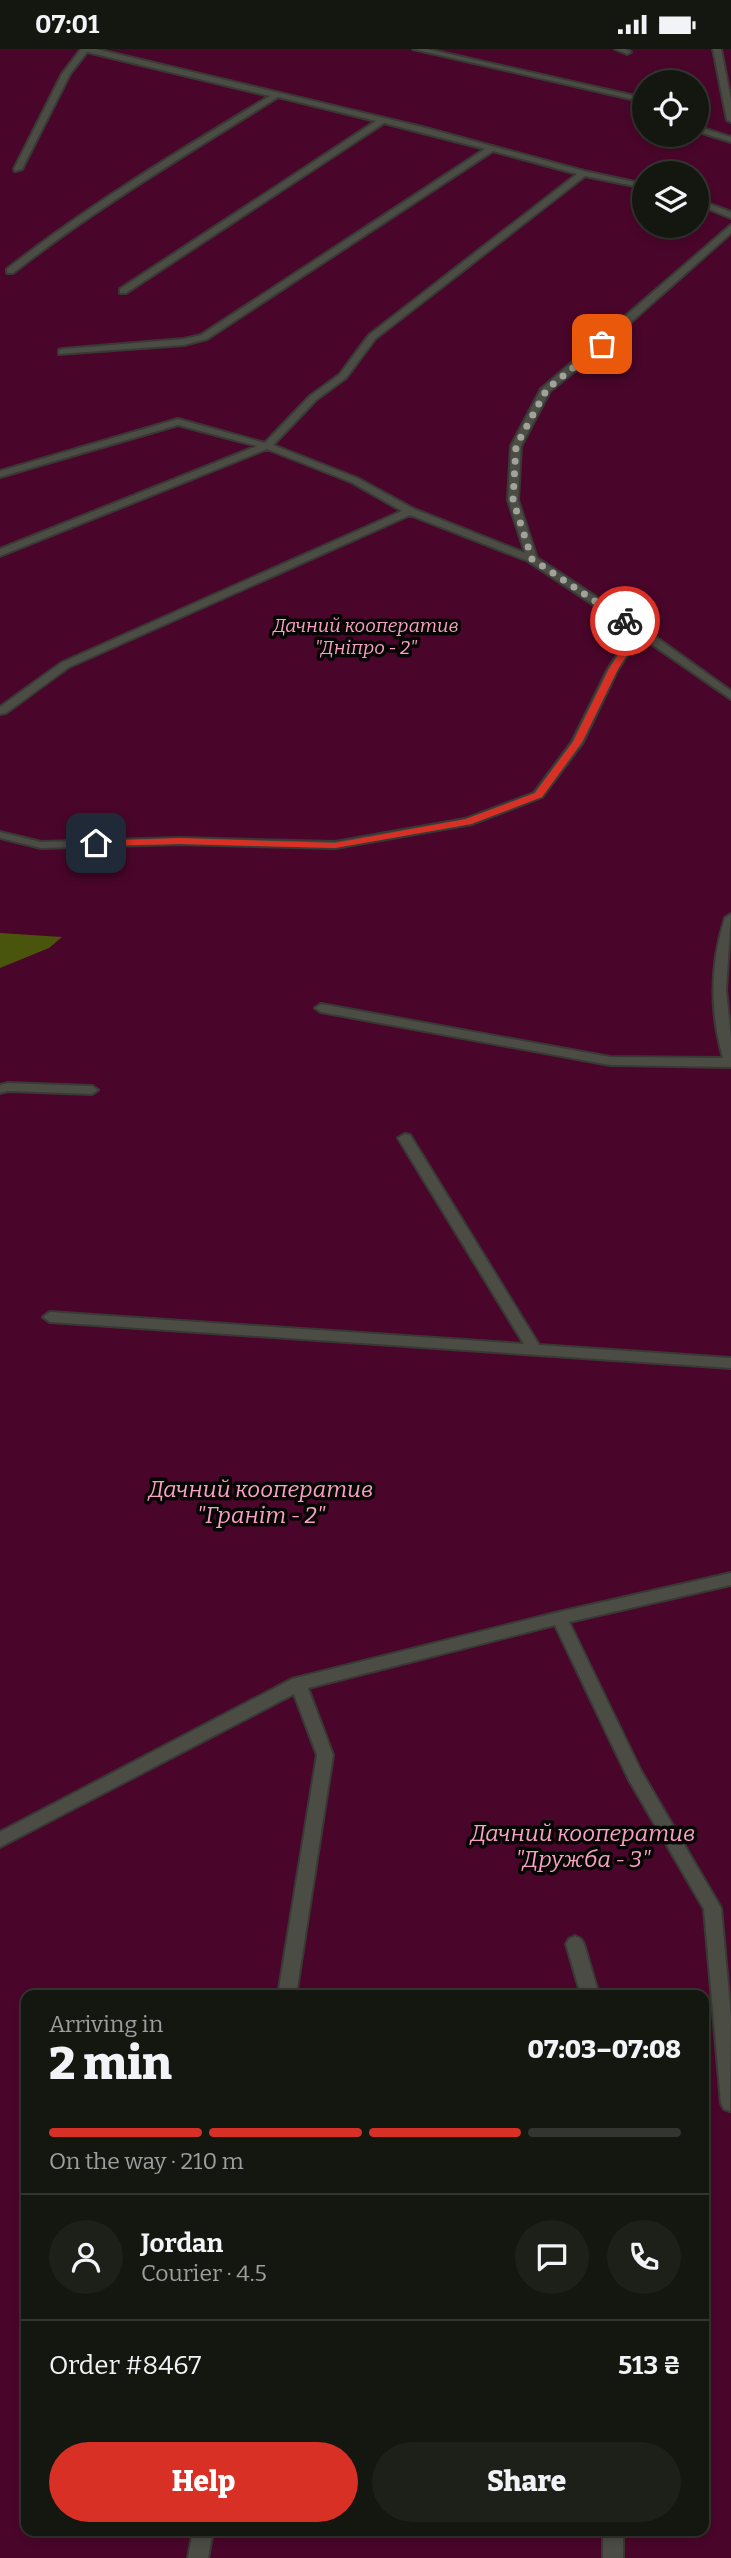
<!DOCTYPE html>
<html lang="en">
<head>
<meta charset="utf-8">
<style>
  :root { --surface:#141610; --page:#1d1f19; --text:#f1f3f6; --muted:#9d9f9f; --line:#333530; --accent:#d93025 }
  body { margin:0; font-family:Bitter,serif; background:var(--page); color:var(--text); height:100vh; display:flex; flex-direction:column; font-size:26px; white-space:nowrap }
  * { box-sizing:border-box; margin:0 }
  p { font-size:23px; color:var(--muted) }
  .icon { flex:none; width:38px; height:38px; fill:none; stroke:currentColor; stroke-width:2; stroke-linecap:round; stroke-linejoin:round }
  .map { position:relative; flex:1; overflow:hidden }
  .side { position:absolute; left:21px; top:1941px; width:688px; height:546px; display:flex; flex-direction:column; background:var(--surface); border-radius:14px; box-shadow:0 4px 10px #0003,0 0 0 2px var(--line) }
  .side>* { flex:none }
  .controls { position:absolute; left:632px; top:21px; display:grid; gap:14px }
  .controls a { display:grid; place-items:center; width:77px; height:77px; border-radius:50%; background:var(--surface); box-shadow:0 4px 10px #0003,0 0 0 2px var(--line); font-size:35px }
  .pin { position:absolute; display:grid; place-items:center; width:60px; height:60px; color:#fff; margin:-30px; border-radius:14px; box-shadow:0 4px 10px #0006 }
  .courier { position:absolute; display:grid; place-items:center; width:70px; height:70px; margin:-35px; border:5px solid #d93025; border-radius:50%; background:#fff; color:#222; box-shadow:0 2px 9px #0007 }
  .head em { font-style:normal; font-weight:800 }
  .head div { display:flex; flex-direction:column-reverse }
  .head { display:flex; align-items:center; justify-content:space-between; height:119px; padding:0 28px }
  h1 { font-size:46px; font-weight:800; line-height:52px }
  .bar { display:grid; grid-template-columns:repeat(4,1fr); gap:10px 7px; align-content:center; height:84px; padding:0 28px }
  .bar i { height:9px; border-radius:5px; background:var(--line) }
  .bar .active { background:var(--accent) }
  .bar p { grid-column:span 4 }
  .line { display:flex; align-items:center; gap:18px; padding:0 28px; border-top:2px solid var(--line) }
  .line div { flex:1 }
  .round { display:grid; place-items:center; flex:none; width:74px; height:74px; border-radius:37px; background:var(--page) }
  .button { display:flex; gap:14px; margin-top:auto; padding:14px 28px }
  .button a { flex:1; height:80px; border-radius:42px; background:var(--accent); color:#fff; font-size:28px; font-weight:800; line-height:80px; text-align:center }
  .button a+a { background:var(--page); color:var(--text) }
  .status { display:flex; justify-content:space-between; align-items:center; height:49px; padding:0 35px; background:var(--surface); direction:ltr }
  .status svg { height:19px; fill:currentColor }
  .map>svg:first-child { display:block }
</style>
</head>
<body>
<div class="status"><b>07:01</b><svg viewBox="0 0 49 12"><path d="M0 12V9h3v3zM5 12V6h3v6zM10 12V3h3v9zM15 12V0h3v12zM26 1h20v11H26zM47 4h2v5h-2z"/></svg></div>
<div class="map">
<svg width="731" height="2509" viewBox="0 0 731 2509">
  <rect width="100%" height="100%" fill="#1b1d15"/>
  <path fill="#4a062a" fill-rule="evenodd" d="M 0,0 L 731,0 L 731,2509 L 0,2509 ZM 644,33 L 696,33 L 696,86 L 644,86 ZM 644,124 L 696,124 L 696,177 L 644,177 ZM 26,1946 L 704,1946 L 704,2482 L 26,2482 Z"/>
  <polygon fill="#49540c" points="0,884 62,888 49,899 0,919"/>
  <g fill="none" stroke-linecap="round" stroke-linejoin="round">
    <g stroke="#383934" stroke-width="4">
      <g id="lane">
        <path d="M 81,0 L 96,0 L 422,78 L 584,122 L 644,135 L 644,139 L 585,127 L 375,290 L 346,329 L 316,351 L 273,396 L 357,429 L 414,460 L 525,504 L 508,451 L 511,397 L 541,340 L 731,176 L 731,184 L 586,313 L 550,342 L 521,397 L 518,451 L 537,509 L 643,579 L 731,642 L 731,650 L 640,587 L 618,620 L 583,693 L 542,748 L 472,775 L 335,799 L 180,795 L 41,799 L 0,789 L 0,783 L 41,793 L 180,789 L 335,793 L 465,770 L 534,744 L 572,693 L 608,620 L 633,582 L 528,512 L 410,466 L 69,618 L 6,664 L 0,665 L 0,658 L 61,614 L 402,462 L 351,433 L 267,400 L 0,507 L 0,500 L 257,397 L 178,376 L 0,428 L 0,422 L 178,370 L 265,394 L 310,347 L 340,325 L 369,286 L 577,125 L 493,102 L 207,290 L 184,296 L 59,305 L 59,301 L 62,300 L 184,290 L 201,286 L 485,100 L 384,74 L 126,244 L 120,244 L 120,240 L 376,72 L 278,48 C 188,105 97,158 13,224 L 7,224 L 7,220 C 90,155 180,101 270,47 L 87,3 L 70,25 L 22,120 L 15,122 L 14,120 L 62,25 Z"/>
        <polygon points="413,0 427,0 644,49 644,53"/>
        <polygon points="615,0 626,0 631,3 627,5"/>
        <polygon points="713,0 721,0 731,51 731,73 727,71"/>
        <polygon points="696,77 731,88 731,93 696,82"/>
        <polygon points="696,150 731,163 731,169 696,155"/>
        <path d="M 731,865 L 726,941 L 731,989 L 731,1018 L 610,1016 L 321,963 L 315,959 L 321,955 L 610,1008 L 723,1009 C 710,963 710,915 725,869 Z"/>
        <polygon points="8,1034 92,1037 98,1041 92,1045 8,1042 0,1044 0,1036"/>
        <polygon points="405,1085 410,1086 539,1296 731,1309 731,1319 50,1273 43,1268 50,1263 524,1295 398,1089"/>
        <polygon points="731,1524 731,1536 569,1573 641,1722 721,1859 731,1969 730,2062 724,2060 721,2054 704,1860 629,1731 555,1576 308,1639 333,1706 296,1946 278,1946 317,1706 294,1645 0,1798 0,1783 292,1630 559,1563"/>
        <polygon points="575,1887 581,1890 584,1895 599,1946 581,1946 566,1895 569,1890"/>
        <polygon points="193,2482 213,2482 208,2509 188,2509"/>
        <rect x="603" y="2482" width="20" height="27"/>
      </g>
    </g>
    <use href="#lane" fill="#4b4d44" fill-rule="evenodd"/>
  </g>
  <polygon fill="#d93025" points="622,570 628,570 643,581 618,620 582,693 542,748 471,775 335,799 180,795 96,797 92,794 96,792 180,789 335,794 466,770 535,744 573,693 609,620 634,582 622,574"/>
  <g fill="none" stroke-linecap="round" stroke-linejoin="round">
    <polyline stroke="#a0a29b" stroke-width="7" stroke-dasharray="0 12.6" points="602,295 547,340 516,397 513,451 532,510 625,572"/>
  </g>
  <g text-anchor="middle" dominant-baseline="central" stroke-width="7" stroke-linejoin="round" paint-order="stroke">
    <g font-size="19" font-style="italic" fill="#fa9fc4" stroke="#060704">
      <text x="366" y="576">Дачний кооператив<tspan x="366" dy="22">"Дніпро - 2"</tspan></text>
    </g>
    <g font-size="23" font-style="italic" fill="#fa9fc4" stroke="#060704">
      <text x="261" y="1440">Дачний кооператив<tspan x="261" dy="26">"Граніт - 2"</tspan></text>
      <text x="583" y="1784">Дачний кооператив<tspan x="583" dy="26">"Дружба - 3"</tspan></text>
    </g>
  </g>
</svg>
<div class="controls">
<a><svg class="icon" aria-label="locate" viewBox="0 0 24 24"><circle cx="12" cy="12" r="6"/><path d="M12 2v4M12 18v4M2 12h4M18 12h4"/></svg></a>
<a><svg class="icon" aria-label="layers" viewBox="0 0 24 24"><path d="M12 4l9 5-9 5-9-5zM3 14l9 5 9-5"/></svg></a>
</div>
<div class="pin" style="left:602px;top:295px;background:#ea580c"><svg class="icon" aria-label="bag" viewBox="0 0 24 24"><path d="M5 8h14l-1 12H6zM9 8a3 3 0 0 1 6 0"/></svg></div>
<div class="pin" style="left:96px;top:794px;background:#1f2937"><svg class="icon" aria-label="home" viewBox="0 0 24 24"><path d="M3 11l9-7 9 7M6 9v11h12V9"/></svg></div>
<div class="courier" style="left:625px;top:572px"><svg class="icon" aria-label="bike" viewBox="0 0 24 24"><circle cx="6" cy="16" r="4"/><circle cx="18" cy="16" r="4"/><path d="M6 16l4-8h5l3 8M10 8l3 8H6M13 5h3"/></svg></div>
<section class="side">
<div class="head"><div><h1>2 min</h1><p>Arriving in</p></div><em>07:03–07:08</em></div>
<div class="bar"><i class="active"></i><i class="active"></i><i class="active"></i><i></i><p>On the way · 210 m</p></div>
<div class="line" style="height:126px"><a class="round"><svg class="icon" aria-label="person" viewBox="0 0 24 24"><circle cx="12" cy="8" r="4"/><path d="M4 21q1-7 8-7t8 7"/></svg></a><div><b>Jordan</b><p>Courier · 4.5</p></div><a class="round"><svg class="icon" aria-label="chat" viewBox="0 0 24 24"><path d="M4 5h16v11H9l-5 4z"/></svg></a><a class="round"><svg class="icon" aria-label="phone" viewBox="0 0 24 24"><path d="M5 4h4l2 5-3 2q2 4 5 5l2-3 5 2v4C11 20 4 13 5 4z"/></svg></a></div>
<div class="line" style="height:91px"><div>Order #8467</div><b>513 ₴</b></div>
<div class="button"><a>Help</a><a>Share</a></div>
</section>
</div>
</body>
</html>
